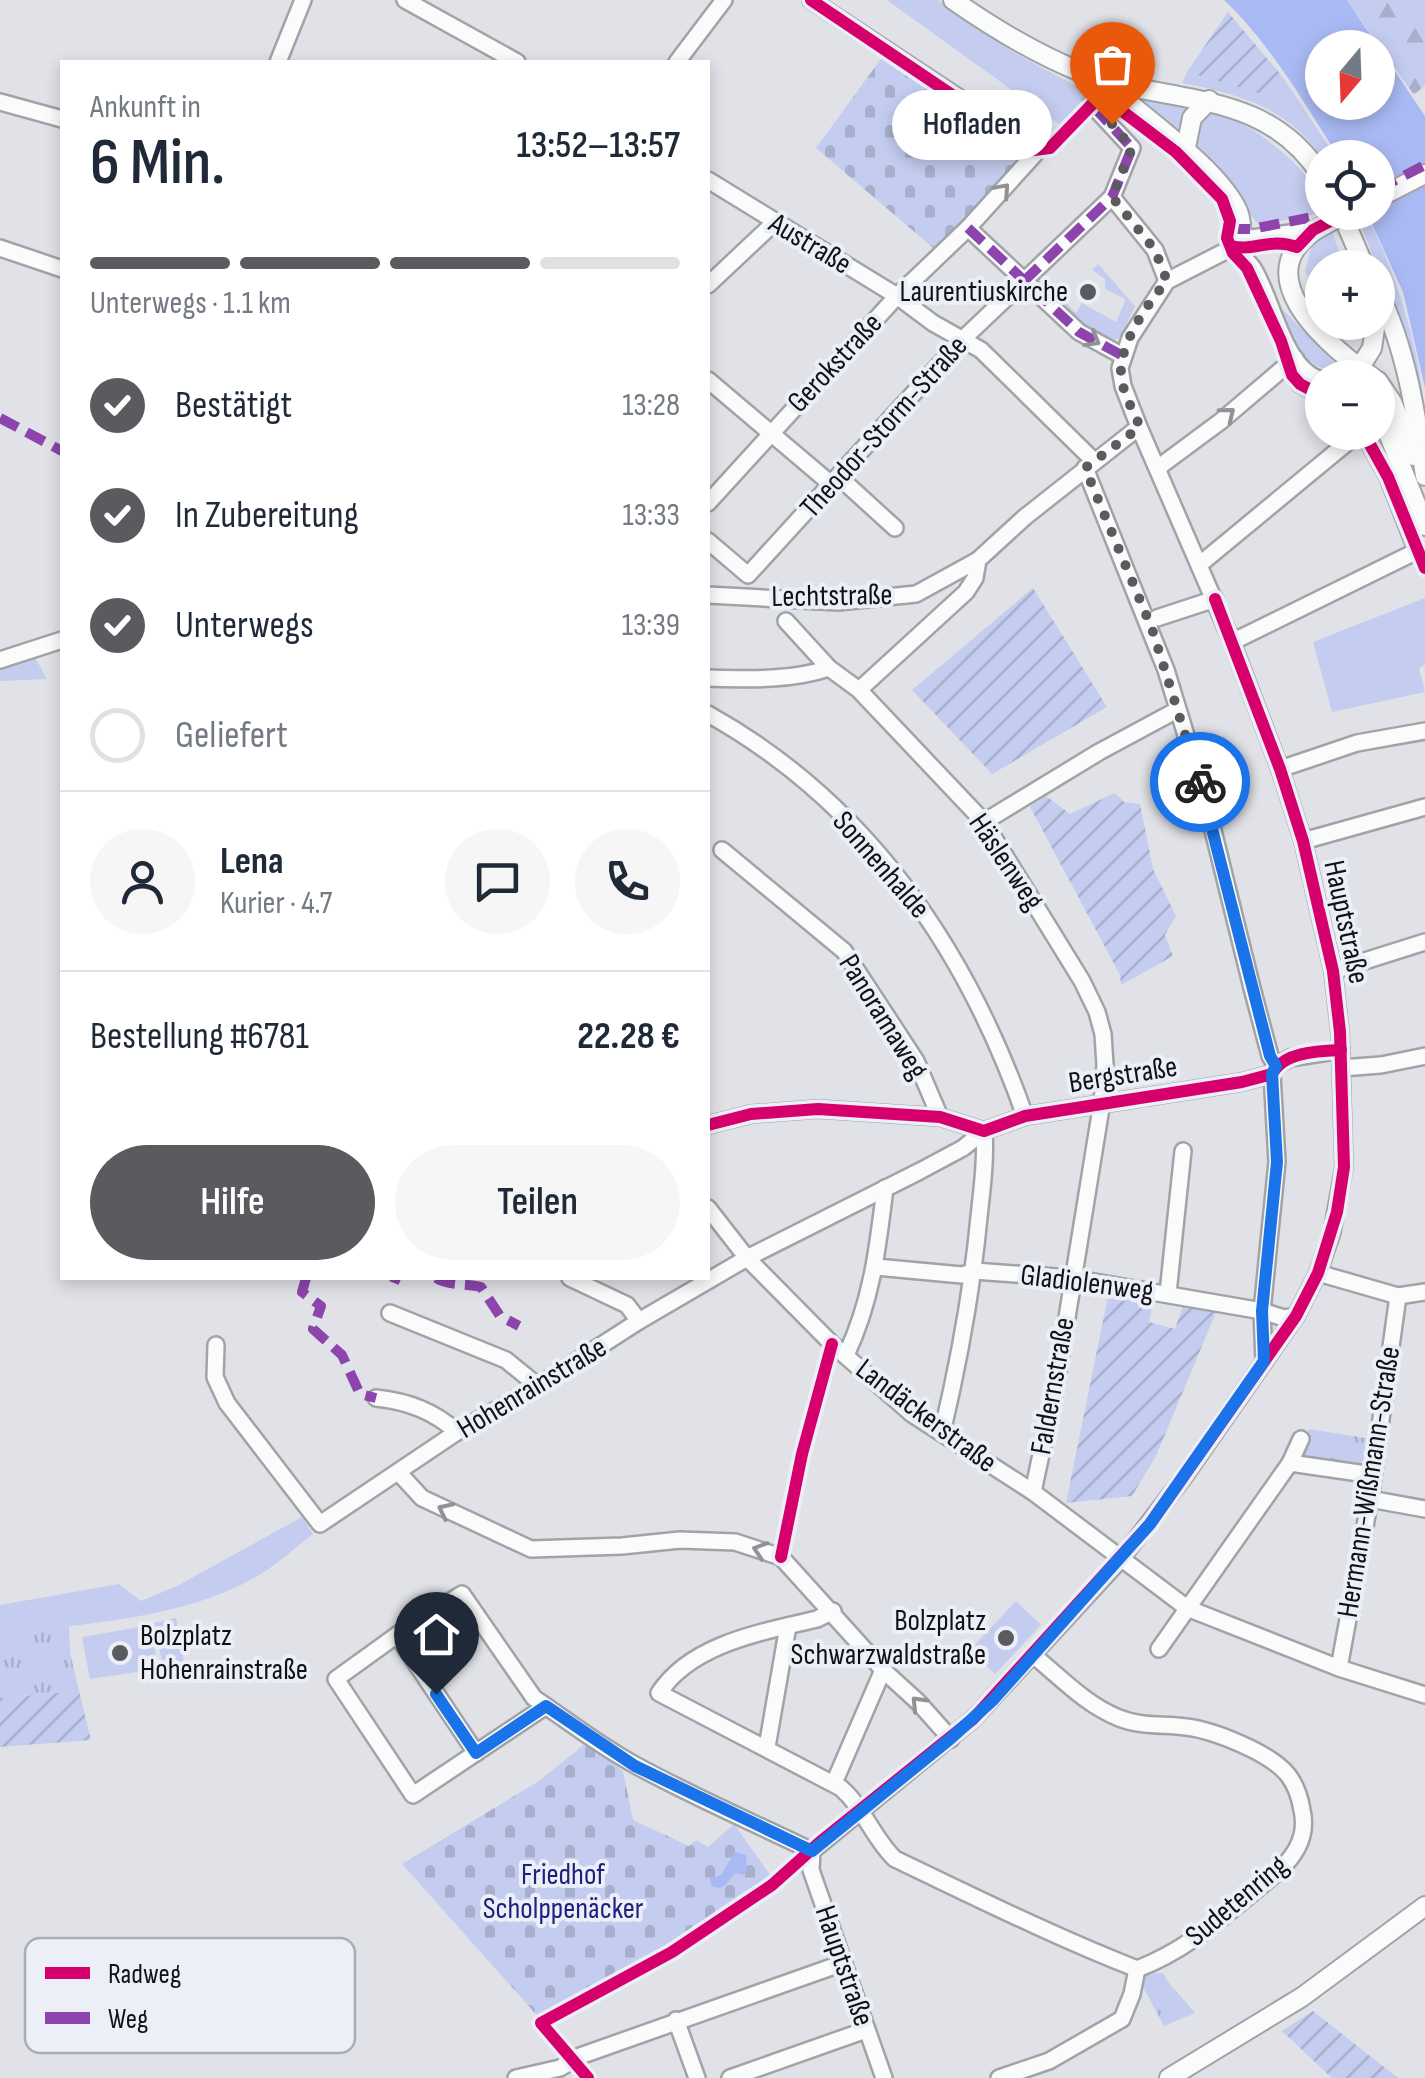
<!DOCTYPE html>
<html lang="de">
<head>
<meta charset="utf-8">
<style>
  :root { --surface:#fff; --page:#f6f6f7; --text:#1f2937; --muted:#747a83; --line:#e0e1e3; --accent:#5a5b5e }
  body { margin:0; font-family:"Sofia Sans Condensed",sans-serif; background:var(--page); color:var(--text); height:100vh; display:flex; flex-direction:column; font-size:38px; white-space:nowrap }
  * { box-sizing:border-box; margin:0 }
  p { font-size:32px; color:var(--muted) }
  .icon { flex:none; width:55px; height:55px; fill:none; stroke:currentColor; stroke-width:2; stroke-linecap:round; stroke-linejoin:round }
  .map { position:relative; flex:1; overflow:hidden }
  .panel { position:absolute; left:60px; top:60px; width:650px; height:1220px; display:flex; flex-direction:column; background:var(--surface); border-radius:0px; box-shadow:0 5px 15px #0003 }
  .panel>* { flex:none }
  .needle { width:65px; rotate:199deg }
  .tools { position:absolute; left:1305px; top:30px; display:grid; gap:20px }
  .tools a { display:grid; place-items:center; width:90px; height:90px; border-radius:50%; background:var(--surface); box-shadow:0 5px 15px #0003; font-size:50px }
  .pin { position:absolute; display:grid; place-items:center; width:85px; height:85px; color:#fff; margin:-102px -42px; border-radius:50% 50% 50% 0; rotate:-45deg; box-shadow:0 0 10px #0007 }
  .pin .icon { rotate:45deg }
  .courier { position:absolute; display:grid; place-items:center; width:100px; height:100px; margin:-50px; border:8px solid #1a73e8; border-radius:50%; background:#fff; color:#222; box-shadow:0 2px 12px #0007 }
  .bubble { position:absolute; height:70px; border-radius:35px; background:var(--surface); box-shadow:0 5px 15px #0003; font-size:32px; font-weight:600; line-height:70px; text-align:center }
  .headline em { font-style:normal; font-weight:600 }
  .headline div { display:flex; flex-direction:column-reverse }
  .headline { display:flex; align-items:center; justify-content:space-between; height:170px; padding:0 30px }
  h1 { font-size:65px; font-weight:600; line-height:75px }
  .bar { display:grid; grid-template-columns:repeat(4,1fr); gap:15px 10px; align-content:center; height:120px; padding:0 30px }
  .bar i { height:12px; border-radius:8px; background:var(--line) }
  .bar .current { background:var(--accent) }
  .bar p { grid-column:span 4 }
  .line { display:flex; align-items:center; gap:25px; padding:0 30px; border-top:2px solid var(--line) }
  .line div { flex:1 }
  .round { display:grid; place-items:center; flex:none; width:105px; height:105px; border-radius:52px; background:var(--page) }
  ol { padding:0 30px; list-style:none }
  li { display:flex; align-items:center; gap:30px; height:110px }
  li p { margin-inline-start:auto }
  li .icon { padding:10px; border-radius:50%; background:var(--accent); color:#fff; stroke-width:4 }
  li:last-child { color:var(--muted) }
  li i { width:55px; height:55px; border:5px solid var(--line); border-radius:50% }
  .action { display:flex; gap:20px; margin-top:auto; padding:20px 30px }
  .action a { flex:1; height:115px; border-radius:60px; background:var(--accent); color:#fff; font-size:40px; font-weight:600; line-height:115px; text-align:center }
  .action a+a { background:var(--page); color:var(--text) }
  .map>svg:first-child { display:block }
</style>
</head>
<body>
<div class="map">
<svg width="1425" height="2078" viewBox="0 0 1425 2078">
  <defs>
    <pattern id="forest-firs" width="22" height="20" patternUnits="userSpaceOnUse" patternTransform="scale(2.5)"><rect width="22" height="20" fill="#c4cdef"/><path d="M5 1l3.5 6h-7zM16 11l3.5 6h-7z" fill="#a7afcc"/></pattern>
    <pattern id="cemetery-stones" width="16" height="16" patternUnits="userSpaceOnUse" patternTransform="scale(2.5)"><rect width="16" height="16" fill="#c4cdef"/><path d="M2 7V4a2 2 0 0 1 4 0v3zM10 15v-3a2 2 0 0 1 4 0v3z" fill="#a7afcc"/></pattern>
    <pattern id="park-tufts" width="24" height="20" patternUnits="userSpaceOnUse" patternTransform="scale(2.5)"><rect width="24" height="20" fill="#c4cdef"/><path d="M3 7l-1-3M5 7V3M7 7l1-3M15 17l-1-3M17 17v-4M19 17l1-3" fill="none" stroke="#a7afcc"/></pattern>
    <pattern id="garden-furrows" width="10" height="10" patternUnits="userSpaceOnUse" patternTransform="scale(2.5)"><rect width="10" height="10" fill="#c4cdef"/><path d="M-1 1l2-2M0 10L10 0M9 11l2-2" fill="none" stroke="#a7afcc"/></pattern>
  </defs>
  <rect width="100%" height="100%" fill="#e1e2e7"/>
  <g fill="#c4cdef">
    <polygon points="887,0 938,0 1011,51 1093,95 1059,124"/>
    <path d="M 1187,72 L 1268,96 L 1282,76 L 1336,157 L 1322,158 C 1289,108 1239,94 1182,83 Z"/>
    <polygon points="1126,95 1191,108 1181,135"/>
    <path d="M 1205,112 C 1215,115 1227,117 1236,121 C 1264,134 1320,177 1322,209 L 1316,214 L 1259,225 L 1191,145 L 1197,121 Z"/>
    <path d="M 1366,214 C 1398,276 1425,363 1425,432 L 1385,286 L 1358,218 Z"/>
    <polygon points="1332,231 1344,267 1322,268 1322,304 1305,271 1312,244"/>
    <polygon points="1098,264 1135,306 1121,336 1115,340 1096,332 1092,334 1061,306 1064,301 1076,313 1082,303 1116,322 1126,299 1105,289 1105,279 1092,270"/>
    <path d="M 1280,307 L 1335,363 L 1326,369 C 1298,362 1289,331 1280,307 Z"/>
    <polygon points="1425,598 1425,665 1419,668 1425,692 1332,712 1313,642"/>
    <polygon points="33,654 47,679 0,681 0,663"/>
    <path d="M 302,1517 L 313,1534 C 297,1546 281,1561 264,1572 C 188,1620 87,1623 0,1634 L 0,1605 L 119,1584 L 141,1601 L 177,1586 Z"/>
    <polygon points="1016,1601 1041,1625 995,1674 970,1650"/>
    <polygon points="176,1618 184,1662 163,1666 154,1623"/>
    <polygon points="151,1625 158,1669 90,1679 82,1637"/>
  </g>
  <polygon fill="url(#forest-firs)" points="1347,0 1425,0 1425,85 1414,95"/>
  <g fill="url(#cemetery-stones)">
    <polygon points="883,56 1026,157 938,252 816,148"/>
    <polygon points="586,1743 623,1771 633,1820 689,1846 696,1840 708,1847 734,1824 773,1879 671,1951 542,2021 402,1864 539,1781"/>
  </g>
  <g fill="url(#park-tufts)">
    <polygon points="1309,1429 1372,1439 1366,1466 1299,1459"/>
    <polygon points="69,1625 70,1653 79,1691 0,1698 0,1634"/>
    <path d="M 1163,1973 C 1171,1989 1184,1998 1195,2013 L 1164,2026 L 1143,1987 L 1145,1974 Z"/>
  </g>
  <g fill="url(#garden-furrows)">
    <polygon points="1228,12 1282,76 1268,96 1187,72"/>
    <polygon points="1033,588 1107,707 992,774 912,690"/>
    <polygon points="1115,793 1124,802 1140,804 1153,869 1176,916 1165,935 1173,956 1121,985 1120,975 1030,807 1046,796 1070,814"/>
    <polygon points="1109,1291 1153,1299 1149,1322 1175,1329 1183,1306 1217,1310 1156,1456 1132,1496 1066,1503"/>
    <polygon points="79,1691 91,1740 0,1747 0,1698"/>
    <polygon points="1313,2011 1398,2078 1332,2078 1282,2031"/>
  </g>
  <g fill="#a9b9f3" fill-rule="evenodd">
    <path d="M 1224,0 L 1347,0 L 1425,116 L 1425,388 L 1403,292 L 1367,213 L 1378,212 L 1378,158 L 1339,157 C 1304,104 1271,44 1224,0 ZM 1322,48 L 1378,48 L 1378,102 L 1322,102 Z"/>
    <path d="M 735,1852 L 746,1855 L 747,1871 L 743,1875 L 735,1873 C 728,1881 725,1892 711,1886 L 710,1878 L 721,1875 Z"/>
  </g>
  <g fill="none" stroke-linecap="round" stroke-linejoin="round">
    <g stroke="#a2a3a7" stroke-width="20">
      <g id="minor">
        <polyline points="405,0 517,62"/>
        <polyline points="278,62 303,0"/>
        <polyline points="677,62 724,0"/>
        <polyline points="0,102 62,119"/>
        <polyline points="708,180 897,296 933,323 981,350 1094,461"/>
        <polyline points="1112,197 1155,250 1167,281"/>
        <polyline points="968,228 1079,332 1123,356"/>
        <path d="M 1231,246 C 1238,254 1247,259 1253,268 C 1273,299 1283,370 1322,380"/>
        <polyline points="0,248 62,269"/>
        <polyline points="708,285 774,223"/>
        <polyline points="1287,365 1300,384 1322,396"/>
        <polyline points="1342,378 1359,369"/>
        <polyline points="708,380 831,484"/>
        <polyline points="1159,467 1221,421 1295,358"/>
        <polyline points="1085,468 1166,670 1204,794 1252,988 1270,1056 1276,1066"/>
        <polyline points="839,477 895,528"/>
        <polyline points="708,503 897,296 968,228 1034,155 1033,147 1023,140 811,0"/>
        <polyline points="708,541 748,575 963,339 1112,197 1132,148 1091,104"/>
        <polyline points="1199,565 1360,432"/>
        <polyline points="708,595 838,602 916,594 978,560 1025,517 1139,427"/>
        <polyline points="1157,618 1215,599"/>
        <polyline points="786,621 829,668 859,690 984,822 1082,981 1097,1012 1103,1034 1105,1065 1102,1102 1057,1379 1033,1492"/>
        <polyline points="1232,642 1417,551 1388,477 1363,432"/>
        <polyline points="0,660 62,640"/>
        <path d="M 708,678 C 747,679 791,681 829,668"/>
        <polyline points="859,690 966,592 975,578 978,560"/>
        <path d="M 708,714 C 866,802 966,948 1025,1116"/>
        <polyline points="1280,769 1357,743 1425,731"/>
        <polyline points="984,822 1099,752 1177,710"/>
        <polyline points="1303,841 1425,807"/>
        <polyline points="722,850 844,951 916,1061 940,1117"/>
        <polyline points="1333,971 1425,942"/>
        <polyline points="1276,1066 1290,1058 1341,1050"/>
        <polyline points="1341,1068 1381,1065 1425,1056"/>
        <polyline points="708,1125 751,1114 818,1109 940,1117 984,1131"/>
        <polyline points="708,1208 747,1258 832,1344 912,1414 1033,1492 1187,1608 1339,1668 1425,1695"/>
        <polyline points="876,1267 962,1275 974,1271 1071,1278 1262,1311 1284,1318 1296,1316"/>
        <polyline points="1318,1273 1398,1296 1425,1292"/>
        <polyline points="570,1278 627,1305 639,1321"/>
        <polyline points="1168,1293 1183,1151"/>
        <polyline points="390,1313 506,1360 538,1386"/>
        <polyline points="216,1345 215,1377 227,1403 320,1524 457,1432 538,1386 639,1321 747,1258 920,1171 963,1148 984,1131 1025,1116 1242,1082 1272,1074"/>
        <path d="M 846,1355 C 872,1301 878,1246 885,1188"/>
        <polyline points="1264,1361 1262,1311 1277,1162 1272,1074 1274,1069"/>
        <path d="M 376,1398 C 407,1401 434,1411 457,1432"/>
        <path d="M 942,1433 C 959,1361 972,1291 979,1217 C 982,1189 986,1160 984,1131"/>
        <polyline points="1290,1463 1373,1475"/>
        <polyline points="399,1473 422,1498 531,1549 622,1546 680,1540 735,1542 781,1557 883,1670 918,1702 951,1739"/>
        <polyline points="1370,1499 1425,1509"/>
        <path d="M 833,1611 L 817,1619 C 763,1632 692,1643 659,1693 L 841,1788 C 864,1808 873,1838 895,1859 C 975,1897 1055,1937 1137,1969 C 1188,1950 1226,1914 1268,1880 C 1291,1862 1309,1840 1302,1810 C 1300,1798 1295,1784 1288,1775 C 1271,1753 1213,1730 1186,1727 C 1163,1724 1141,1727 1119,1718 C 1086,1705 1060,1677 1033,1655"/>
        <polyline points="397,1635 476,1753"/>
        <polyline points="1159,1649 1290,1463 1301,1439"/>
        <polyline points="1339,1668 1370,1499 1398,1296"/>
        <path d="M 546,1706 L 413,1795 L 336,1679 L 397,1635 L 462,1594 L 534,1698 C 568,1721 601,1747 637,1766 C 694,1797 754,1823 812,1851"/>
        <polyline points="767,1747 788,1626"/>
        <polyline points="834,1783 883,1670"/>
        <polyline points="676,2020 697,2078"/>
        <polyline points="516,2078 560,2068 580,2056 843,1963"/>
        <polyline points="730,2078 866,2030"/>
        <polyline points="884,2078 811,1870 812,1851 973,1719 1121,1559 1184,1477 1296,1316 1318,1273 1332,1232 1344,1167 1340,1032 1333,971 1303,841 1280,769 1230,637 1139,427 1123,386 1120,368 1130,338 1167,281 1251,238 1313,230"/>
        <polyline points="999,2078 1049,2061 1122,2019 1132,1994 1137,1969"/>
      </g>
    </g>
    <g stroke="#a2a3a7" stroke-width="22">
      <g id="major">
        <path d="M 953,0 C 993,28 1036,54 1081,72 C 1166,106 1266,86 1322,177"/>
        <path d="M 1101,79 C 1138,114 1217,166 1238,211 C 1242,221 1242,230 1241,242"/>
        <polyline points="1185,152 1192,118 1209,100"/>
        <polyline points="1378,198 1425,174"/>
        <polyline points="1341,212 1365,268"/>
        <path d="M 1326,224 C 1238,270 1325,343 1373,378"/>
        <path d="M 1378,292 C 1406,347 1416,414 1425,476"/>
        <polyline points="1314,326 1340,322"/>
        <polyline points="1359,369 1372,348 1376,322"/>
        <polyline points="1378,381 1392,402 1414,456"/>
        <polyline points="1378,408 1425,526"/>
        <polyline points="1169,2078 1302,1997 1425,1906"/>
      </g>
    </g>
    <use href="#minor" stroke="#fafbfb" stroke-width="15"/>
    <use href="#major" stroke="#fafbfb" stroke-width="18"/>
    <g stroke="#a2a3a7" stroke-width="22" stroke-linecap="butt">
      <polyline id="major-bridge" points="1326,224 1348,212"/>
    </g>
    <use href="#major-bridge" stroke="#fafbfb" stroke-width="18"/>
    <g stroke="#8e44ad" stroke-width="10" stroke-dasharray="20 10" stroke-linecap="butt">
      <polyline points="1378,189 1425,165"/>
      <polyline points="968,228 1079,332 1123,356"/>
      <polyline points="1230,229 1252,229 1323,215"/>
      <polyline points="1024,281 1112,197 1132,148 1091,104"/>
      <polyline points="0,418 62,451"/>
      <polyline points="306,1278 302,1292 321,1306 313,1329 342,1355 360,1394 376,1398"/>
      <path d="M 436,1278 C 449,1286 465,1283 481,1287 L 500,1316 L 519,1326"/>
      <polyline points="394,1283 396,1278"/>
    </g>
    <g stroke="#eceff7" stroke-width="19">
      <g id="cycleway">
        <polyline points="811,0 1034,150 1050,148 1101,95 1176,152 1222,199 1230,221 1227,238 1233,253 1247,268 1281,341 1292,375 1300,384 1322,396"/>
        <path d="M 1231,246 C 1255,252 1269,237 1297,247 L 1313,230 L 1348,212"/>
        <polyline points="1363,432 1388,477 1425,568"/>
        <path d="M 708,1125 L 751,1114 L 818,1109 L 940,1117 L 984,1131 L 1025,1116 L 1242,1082 L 1272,1074 C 1283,1052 1318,1051 1341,1050"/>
        <polyline points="781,1557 802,1454 832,1344"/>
        <polyline points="588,2078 541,2023 672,1952 772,1885 820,1842 973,1719 1150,1524 1296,1316 1318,1273 1337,1212 1344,1167 1340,1032 1333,971 1303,841 1280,769 1215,599"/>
      </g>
    </g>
    <use href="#cycleway" stroke="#d6006c" stroke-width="12"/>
  </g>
  <defs><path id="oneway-chevron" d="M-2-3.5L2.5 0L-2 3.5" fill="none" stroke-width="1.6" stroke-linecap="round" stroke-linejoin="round" transform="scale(2.5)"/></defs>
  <g stroke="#919294">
    <use href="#oneway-chevron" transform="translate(1003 190) rotate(-48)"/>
    <use href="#oneway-chevron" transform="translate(1093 340) rotate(30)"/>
    <use href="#oneway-chevron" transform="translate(1228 414) rotate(-39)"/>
    <use href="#oneway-chevron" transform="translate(445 1510) rotate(-154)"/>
    <use href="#oneway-chevron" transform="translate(760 1550) rotate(-162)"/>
    <use href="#oneway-chevron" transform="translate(918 1703) rotate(-134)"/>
  </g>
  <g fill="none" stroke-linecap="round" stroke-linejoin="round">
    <path stroke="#5a5b5e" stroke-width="10" stroke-dasharray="0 18" d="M 1112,124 L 1132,148 L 1112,197 L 1155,250 L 1167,281 C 1148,303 1119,344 1121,374 C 1122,392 1133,410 1140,427 L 1085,468 L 1152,629 L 1200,782"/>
    <polyline stroke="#1a73e8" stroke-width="12" points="436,1694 476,1753 546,1706 635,1766 812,1851 950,1739 993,1700 1150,1524 1264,1361 1262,1311 1277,1162 1272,1074 1276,1066 1270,1056 1200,782"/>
  </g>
  <g fill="#5a5b5e" stroke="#eceff7" stroke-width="4">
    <circle cx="1088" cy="292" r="10"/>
    <circle cx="1006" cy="1638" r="10"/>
    <circle cx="120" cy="1653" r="10"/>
  </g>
  <g text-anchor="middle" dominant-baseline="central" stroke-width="8" stroke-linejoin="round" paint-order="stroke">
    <g font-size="30" fill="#111215" stroke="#eceff7">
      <text transform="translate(810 244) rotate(31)">Austraße</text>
      <text transform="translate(835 363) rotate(-47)">Gerokstraße</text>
      <text transform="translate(884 427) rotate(-48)">Theodor-Storm-Straße</text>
      <text transform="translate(832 596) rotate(-1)">Lechtstraße</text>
      <text transform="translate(1006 862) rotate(56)">Häslenweg</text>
      <text transform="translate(881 865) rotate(49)">Sonnenhalde</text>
      <text transform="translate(1346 922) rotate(78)">Hauptstraße</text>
      <text transform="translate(883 1017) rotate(58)">Panoramaweg</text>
      <text transform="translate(1123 1075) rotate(-9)">Bergstraße</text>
      <text transform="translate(1087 1283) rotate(7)">Gladiolenweg</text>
      <text transform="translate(1053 1386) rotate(-80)">Faldernstraße</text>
      <text transform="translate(532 1388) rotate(-31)">Hohenrainstraße</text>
      <text transform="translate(926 1416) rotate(37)">Landäckerstraße</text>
      <text transform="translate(1369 1482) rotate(-81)">Hermann-Wißmann-Straße</text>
      <text transform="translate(1237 1901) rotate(-40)">Sudetenring</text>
      <text transform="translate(844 1966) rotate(71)">Hauptstraße</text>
    </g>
    <g font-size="30" fill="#111215" stroke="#eceff7" text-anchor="end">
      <text x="1068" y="292">Laurentiuskirche</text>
      <text x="986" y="1621">Bolzplatz<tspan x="986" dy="34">Schwarzwaldstraße</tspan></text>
      <text x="140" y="1636" text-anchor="start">Bolzplatz<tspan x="140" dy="34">Hohenrainstraße</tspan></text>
    </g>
    <g font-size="30" fill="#1d227d" stroke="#eceff7">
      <text x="563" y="1875">Friedhof<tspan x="563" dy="34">Scholppenäcker</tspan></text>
    </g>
  </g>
  <rect x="25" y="1938" width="330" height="115" rx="15" fill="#eceff7" stroke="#aaadb3" stroke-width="2.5"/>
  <rect x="45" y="1967" width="45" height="12" fill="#d6006c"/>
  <rect x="45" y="2012" width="45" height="12" fill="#8e44ad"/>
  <g font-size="28" fill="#111215">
    <text x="108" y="1983">Radweg</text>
    <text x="108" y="2028">Weg</text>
  </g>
</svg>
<div class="tools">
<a><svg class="needle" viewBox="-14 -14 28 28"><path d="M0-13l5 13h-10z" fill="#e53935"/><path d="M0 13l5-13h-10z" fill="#747a83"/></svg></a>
<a><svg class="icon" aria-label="locate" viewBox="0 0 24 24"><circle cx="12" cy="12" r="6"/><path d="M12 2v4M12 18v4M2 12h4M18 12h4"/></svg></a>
<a>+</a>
<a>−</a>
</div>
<div class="pin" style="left:1112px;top:124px;background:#ea580c"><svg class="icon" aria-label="bag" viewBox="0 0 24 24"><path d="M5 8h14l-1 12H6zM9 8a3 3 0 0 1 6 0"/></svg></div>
<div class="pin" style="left:436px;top:1694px;background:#1f2937"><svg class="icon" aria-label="home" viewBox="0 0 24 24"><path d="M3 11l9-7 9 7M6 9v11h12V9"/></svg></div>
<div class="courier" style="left:1200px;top:782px"><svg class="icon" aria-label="bike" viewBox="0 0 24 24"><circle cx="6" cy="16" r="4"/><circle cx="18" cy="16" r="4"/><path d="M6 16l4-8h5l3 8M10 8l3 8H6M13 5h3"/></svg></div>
<div class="bubble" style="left:892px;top:90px;width:160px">Hofladen</div>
<section class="panel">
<div class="headline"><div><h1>6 Min.</h1><p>Ankunft in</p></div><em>13:52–13:57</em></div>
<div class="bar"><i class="current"></i><i class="current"></i><i class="current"></i><i></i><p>Unterwegs · 1.1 km</p></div>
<ol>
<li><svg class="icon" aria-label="check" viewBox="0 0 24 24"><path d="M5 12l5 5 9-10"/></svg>Bestätigt<p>13:28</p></li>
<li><svg class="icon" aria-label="check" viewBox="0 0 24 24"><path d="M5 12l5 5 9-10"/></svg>In Zubereitung<p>13:33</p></li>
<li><svg class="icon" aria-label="check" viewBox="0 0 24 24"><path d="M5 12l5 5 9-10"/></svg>Unterwegs<p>13:39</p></li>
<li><i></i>Geliefert</li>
</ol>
<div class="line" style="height:180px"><a class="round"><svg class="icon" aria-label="person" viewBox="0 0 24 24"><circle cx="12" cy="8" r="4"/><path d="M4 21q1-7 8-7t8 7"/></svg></a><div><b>Lena</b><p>Kurier · 4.7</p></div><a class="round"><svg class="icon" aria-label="chat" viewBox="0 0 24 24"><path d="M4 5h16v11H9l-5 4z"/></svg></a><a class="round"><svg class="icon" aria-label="phone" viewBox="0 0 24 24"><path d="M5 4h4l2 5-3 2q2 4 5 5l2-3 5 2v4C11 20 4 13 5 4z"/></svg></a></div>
<div class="line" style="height:130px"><div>Bestellung #6781</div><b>22.28 €</b></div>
<div class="action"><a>Hilfe</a><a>Teilen</a></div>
</section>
</div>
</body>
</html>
